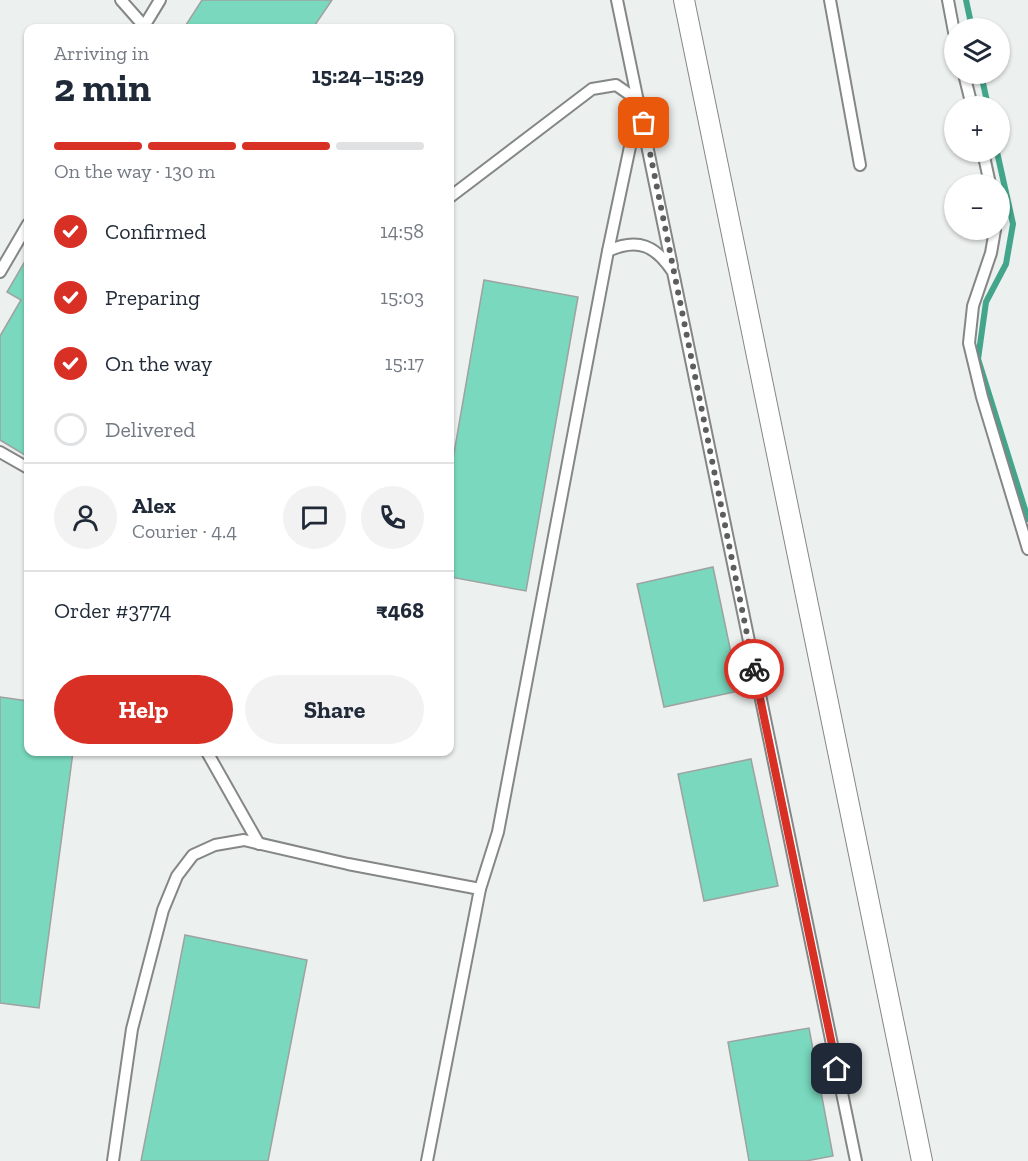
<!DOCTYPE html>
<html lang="en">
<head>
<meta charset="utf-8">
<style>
  :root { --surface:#fff; --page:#f2f2f3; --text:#1f2937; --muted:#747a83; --line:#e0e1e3; --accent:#d93025 }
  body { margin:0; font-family:"Zilla Slab",serif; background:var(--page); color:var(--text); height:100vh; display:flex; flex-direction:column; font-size:22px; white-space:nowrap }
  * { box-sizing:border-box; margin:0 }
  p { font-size:20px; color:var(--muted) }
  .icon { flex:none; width:33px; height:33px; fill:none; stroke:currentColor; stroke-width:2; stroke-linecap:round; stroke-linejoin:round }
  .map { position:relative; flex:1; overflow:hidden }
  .details { position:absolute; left:24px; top:24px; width:430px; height:732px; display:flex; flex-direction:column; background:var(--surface); border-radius:12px; box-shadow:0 2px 4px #0004 }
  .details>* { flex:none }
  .tools { position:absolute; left:944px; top:18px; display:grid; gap:12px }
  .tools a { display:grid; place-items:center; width:66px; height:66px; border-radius:50%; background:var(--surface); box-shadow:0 2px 4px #0004; font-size:30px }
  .pin { position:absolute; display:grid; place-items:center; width:51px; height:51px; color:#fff; margin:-26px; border-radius:12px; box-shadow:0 3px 9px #0006 }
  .courier { position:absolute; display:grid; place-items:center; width:60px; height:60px; margin:-30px; border:4px solid #d93025; border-radius:50%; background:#fff; color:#222; box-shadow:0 2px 8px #0007 }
  .head em { font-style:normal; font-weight:800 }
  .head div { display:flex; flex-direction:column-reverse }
  .head { display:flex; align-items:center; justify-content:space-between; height:102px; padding:0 30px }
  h1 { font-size:39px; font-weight:800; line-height:45px }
  .bar { display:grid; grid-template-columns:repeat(4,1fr); gap:9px 6px; align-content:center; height:72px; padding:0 30px }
  .bar i { height:8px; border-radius:4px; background:var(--line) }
  .bar .active { background:var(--accent) }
  .bar p { grid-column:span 4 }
  .line { display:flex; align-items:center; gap:15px; padding:0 30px; border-top:2px solid var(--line) }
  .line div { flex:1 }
  .round { display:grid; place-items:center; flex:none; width:63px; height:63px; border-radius:32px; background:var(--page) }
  ol { padding:0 30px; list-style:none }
  li { display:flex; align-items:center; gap:18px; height:66px }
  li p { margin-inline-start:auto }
  li .icon { padding:6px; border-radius:50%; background:var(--accent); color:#fff; stroke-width:4 }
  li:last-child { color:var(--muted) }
  li i { width:33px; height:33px; border:3px solid var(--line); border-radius:50% }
  .button { display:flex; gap:12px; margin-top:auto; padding:12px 30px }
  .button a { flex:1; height:69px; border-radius:36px; background:var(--accent); color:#fff; font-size:24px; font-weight:800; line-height:69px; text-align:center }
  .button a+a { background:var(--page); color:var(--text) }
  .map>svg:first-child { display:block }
</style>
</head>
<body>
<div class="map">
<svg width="1028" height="1161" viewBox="0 0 1028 1161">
  <rect width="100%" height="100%" fill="#ecf0ee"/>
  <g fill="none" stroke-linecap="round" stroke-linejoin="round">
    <g stroke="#43a58b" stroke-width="6">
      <polyline points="966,0 972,28"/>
      <polyline points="981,74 988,106"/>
      <polyline points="997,152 1013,224 1006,264 986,302 978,359 1028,519"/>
    </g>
  </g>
  <g fill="#79d8bd" stroke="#9ea2a0" stroke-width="1.5">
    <polygon points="202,0 332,0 313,28 184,28"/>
    <polygon points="28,256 28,457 0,440 0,336 21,300 7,292"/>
    <polygon points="484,280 578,297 526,591 450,577 450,476"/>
    <polygon points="713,567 739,691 664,707 637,584"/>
    <polygon points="0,697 28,701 28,752 73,752 39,1008 0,1003"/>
    <polygon points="751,759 778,886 704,901 678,774"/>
    <polygon points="185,935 307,960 268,1161 141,1161"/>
    <polygon points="809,1028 833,1156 806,1161 749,1161 728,1042"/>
  </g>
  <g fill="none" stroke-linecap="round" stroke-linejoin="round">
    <g stroke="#848786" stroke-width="14">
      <g id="service">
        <polyline points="121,0 144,26"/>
        <polyline points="617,0 672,266"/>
        <polyline points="830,0 860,165"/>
        <polyline points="948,0 954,32"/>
        <polyline points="143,28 160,0"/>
        <polyline points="964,74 972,106"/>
        <polyline points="983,152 990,184"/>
        <polyline points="450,197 592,89 616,85 639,101"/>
        <polyline points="995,230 991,253 973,306 969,343 982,397 1028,549"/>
        <polyline points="608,251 639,104"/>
        <polyline points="0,272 28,224"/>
        <polyline points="0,452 28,468"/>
        <polyline points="207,752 259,844"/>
        <path d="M 480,889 L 498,832 L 608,251 C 638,237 656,246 673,272 L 856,1161"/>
        <polyline points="113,1161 132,1029 163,910 177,876 193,855 215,845 244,840 348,864 480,889 427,1161"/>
      </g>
    </g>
    <g stroke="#848786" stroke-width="22">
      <polyline id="minor" points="684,0 922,1161"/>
    </g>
    <use href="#service" stroke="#fff" stroke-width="10"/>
    <use href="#minor" stroke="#fff" stroke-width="20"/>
  </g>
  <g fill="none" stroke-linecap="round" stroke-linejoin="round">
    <polyline stroke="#5c5e5d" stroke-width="6" stroke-dasharray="0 10.8" points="644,123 754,669"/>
    <polyline stroke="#d93025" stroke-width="8" points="754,669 837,1069"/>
  </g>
</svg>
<div class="tools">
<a><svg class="icon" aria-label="layers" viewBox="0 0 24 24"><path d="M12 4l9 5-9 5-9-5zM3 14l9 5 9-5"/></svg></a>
<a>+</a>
<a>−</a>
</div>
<div class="pin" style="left:644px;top:123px;background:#ea580c"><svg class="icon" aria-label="bag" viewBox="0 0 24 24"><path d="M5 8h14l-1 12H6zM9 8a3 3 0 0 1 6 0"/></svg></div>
<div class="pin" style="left:837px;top:1069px;background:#1f2937"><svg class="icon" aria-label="home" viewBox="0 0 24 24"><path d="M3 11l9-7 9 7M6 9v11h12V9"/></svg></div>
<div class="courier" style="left:754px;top:669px"><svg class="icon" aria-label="bike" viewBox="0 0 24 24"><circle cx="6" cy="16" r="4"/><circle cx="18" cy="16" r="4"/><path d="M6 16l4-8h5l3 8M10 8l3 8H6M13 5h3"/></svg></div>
<section class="details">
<div class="head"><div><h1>2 min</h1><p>Arriving in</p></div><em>15:24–15:29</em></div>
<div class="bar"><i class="active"></i><i class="active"></i><i class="active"></i><i></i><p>On the way · 130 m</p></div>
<ol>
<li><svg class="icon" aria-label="check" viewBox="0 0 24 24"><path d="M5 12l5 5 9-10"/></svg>Confirmed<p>14:58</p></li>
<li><svg class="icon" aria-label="check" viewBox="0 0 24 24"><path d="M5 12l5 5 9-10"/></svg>Preparing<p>15:03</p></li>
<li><svg class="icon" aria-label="check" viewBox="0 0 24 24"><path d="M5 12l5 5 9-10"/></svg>On the way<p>15:17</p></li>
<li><i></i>Delivered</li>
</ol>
<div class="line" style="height:108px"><a class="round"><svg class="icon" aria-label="person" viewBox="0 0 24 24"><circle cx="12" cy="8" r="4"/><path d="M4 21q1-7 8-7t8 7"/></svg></a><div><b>Alex</b><p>Courier · 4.4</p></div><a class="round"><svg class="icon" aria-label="chat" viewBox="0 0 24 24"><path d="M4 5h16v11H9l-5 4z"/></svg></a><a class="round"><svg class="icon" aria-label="phone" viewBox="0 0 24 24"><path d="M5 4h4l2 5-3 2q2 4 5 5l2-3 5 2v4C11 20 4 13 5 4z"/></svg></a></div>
<div class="line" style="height:78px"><div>Order #3774</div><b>₹468</b></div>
<div class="button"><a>Help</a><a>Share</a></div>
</section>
</div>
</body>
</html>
